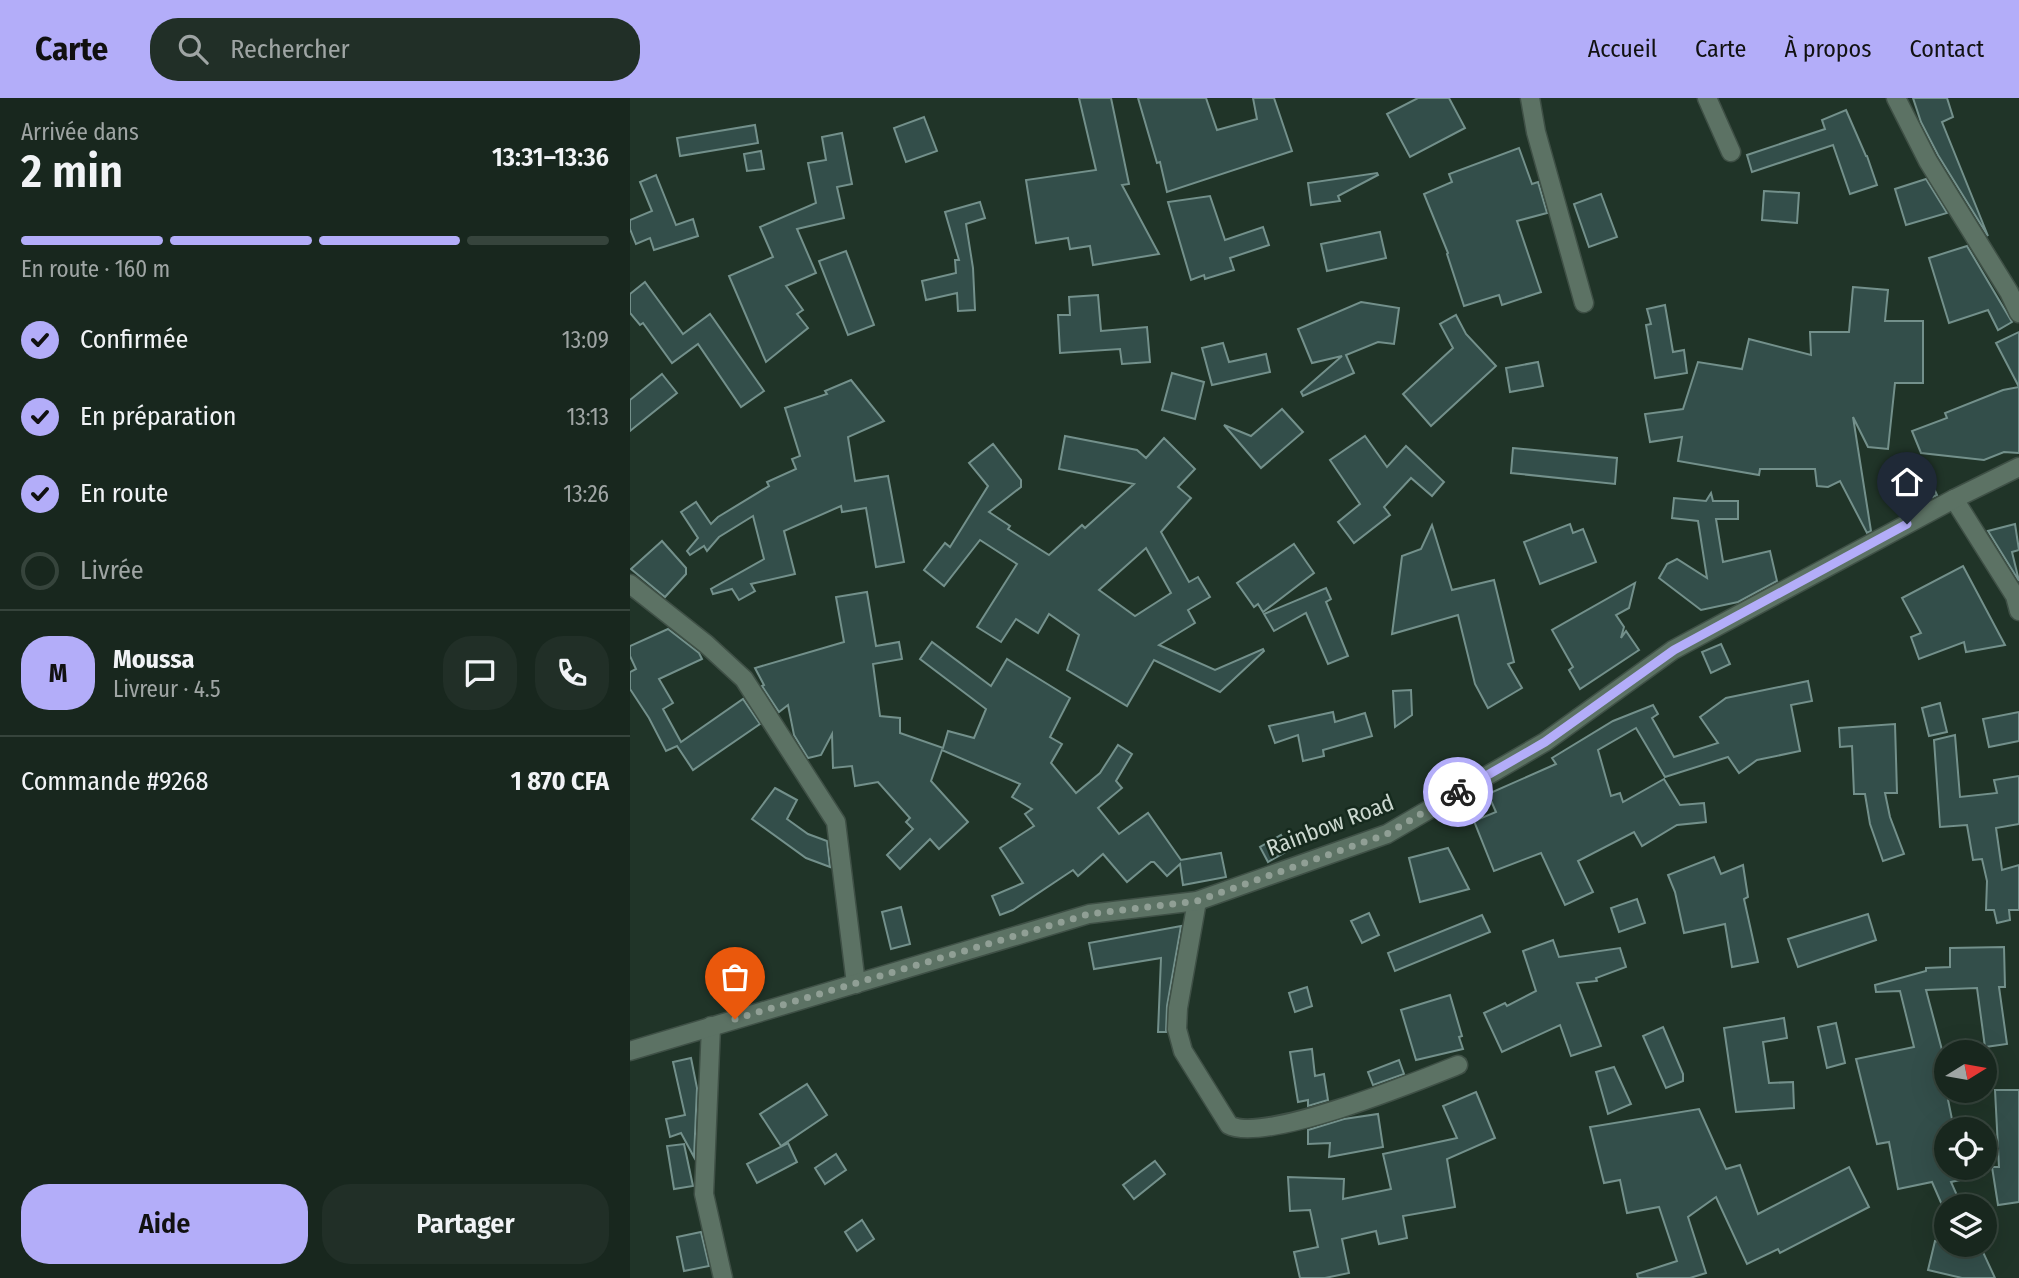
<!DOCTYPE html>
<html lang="fr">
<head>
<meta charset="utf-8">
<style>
  :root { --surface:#18271e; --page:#212f27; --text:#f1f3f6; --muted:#9fa5a4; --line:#36443c; --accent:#b3adf9 }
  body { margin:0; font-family:"Fira Sans Condensed",sans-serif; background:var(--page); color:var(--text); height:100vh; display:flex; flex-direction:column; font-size:26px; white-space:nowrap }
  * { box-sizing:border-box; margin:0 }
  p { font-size:23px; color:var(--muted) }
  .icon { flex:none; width:38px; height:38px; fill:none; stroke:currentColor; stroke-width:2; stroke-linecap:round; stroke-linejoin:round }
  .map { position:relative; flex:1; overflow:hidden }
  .drawer { display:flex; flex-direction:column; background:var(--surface); width:630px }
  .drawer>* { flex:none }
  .needle { width:46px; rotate:79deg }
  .controls { position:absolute; left:1304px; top:942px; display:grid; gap:14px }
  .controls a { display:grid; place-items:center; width:63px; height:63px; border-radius:50%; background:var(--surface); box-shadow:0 7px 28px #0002,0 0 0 2px var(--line); font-size:35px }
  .pin { position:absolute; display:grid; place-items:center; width:60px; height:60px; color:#fff; margin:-72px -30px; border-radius:50% 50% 50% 0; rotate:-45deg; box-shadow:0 0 7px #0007 }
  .pin .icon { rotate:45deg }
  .courier { position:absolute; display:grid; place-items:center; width:70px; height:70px; margin:-35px; border:5px solid #b3adf9; border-radius:50%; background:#fff; color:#222; box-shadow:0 2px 9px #0007 }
  .overview em { font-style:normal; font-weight:600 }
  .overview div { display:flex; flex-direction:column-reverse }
  .overview { display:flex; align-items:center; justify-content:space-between; height:119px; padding:0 21px }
  h1 { font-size:46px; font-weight:600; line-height:52px }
  .bar { display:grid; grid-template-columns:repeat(4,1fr); gap:10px 7px; align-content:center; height:84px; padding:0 21px }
  .bar i { height:9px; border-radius:5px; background:var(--line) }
  .bar .on { background:var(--accent) }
  .bar p { grid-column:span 4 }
  .line { display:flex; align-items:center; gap:18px; padding:0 21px; border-top:2px solid var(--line) }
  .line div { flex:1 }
  .round { display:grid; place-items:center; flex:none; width:74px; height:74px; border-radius:28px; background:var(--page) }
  ol { padding:0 21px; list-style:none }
  li { display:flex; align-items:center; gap:21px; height:77px }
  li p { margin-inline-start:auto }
  li .icon { padding:7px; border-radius:50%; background:var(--accent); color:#111; stroke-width:4 }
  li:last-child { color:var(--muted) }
  li i { width:38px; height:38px; border:4px solid var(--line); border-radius:50% }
  .primary-button { display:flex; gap:14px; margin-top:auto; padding:14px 21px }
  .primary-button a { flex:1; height:80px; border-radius:28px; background:var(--accent); color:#111; font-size:28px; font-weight:600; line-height:80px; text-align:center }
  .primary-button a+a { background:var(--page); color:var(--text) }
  header { display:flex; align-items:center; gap:42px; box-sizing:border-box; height:98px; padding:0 35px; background:var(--accent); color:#111 }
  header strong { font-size:33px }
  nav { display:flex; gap:38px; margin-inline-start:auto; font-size:24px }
  .search { width:490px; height:63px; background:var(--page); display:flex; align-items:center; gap:18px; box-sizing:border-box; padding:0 24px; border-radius:28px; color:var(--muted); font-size:26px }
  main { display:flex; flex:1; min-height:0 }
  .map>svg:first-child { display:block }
</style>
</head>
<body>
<header>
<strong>Carte</strong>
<div class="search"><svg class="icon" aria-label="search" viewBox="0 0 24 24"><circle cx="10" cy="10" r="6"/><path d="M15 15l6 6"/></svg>Rechercher</div>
<nav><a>Accueil</a><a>Carte</a><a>À propos</a><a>Contact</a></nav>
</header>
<main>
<section class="drawer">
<div class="overview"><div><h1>2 min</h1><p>Arrivée dans</p></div><em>13:31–13:36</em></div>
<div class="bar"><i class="on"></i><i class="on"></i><i class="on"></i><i></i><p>En route · 160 m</p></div>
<ol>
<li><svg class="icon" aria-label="check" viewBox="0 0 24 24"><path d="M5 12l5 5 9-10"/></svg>Confirmée<p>13:09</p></li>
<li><svg class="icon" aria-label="check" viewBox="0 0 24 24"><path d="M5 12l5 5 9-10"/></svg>En préparation<p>13:13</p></li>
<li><svg class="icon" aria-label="check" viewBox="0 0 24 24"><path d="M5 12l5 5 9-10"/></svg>En route<p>13:26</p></li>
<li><i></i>Livrée</li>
</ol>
<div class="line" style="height:126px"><b class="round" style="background:var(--accent);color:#111">M</b><div><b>Moussa</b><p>Livreur · 4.5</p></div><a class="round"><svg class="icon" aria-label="chat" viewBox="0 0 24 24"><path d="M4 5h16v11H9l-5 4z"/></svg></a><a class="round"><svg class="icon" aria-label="phone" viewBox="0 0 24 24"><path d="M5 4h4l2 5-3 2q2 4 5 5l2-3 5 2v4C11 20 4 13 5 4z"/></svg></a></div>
<div class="line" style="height:91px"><div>Commande #9268</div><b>1 870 CFA</b></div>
<div class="primary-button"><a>Aide</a><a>Partager</a></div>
</section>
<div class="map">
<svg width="1389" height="1180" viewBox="0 0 1389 1180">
  <rect width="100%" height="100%" fill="#203428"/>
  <g fill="#334e4a" stroke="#73908b" stroke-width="2" fill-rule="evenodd">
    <polygon points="449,0 481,0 499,86 492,87 529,156 463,167 460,148 440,151 438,140 406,145 396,82 466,72"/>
    <polygon points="508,0 576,0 587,32 627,21 623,0 644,0 662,53 537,94 530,64 527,65"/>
    <polygon points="788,0 819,0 835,30 780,59 757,16"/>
    <polygon points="1283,0 1317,0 1323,19 1312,24 1358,138 1308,57 1291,24"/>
    <polygon points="1216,12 1236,58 1237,58 1247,87 1220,96 1203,47 1122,74 1117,57 1195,31 1192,22"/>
    <polygon points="294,19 307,53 276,64 264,30"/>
    <polygon points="125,27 128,45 50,58 47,40"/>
    <polygon points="212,35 222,86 207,89 214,120 167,131 186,175 156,188 173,212 167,216 178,230 136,264 99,178 143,159 130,129 186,105 178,65 196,62 192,39"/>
    <polygon points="889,50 902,86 908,84 917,115 887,123 911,194 872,207 869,197 834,208 817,156 818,155 794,96 822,84 819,76"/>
    <polygon points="131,53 134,71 117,73 114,56"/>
    <polygon points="747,75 748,77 708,98 710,103 681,107 678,85"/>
    <polygon points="26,77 46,127 63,121 68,138 24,152 20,140 6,146 0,131 0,122 22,113 10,84"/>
    <polygon points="1296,81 1317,115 1276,127 1265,91"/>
    <polygon points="1134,93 1169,95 1167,125 1132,122"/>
    <polygon points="971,96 987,139 959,149 944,106"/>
    <polygon points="580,98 595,142 633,129 639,147 600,160 604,172 575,181 574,177 561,182 538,104"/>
    <polygon points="350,104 355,120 336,126 343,170 345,212 328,213 327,195 296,202 292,183 326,175 325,162 329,162 315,114"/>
    <polygon points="750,134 756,160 697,173 691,146"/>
    <polygon points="1337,148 1382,224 1368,232 1358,212 1319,225 1299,160"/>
    <polygon points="216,153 244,227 218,237 189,163"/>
    <polygon points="15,184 53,236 80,216 134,293 111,309 68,246 42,265 13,225 10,227 0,215 0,196"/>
    <polygon points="1223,189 1258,192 1255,223 1293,223 1293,285 1265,285 1258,351 1238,349 1223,319 1241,433 1237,435 1210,383 1198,389 1187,388 1185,371 1130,371 1129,377 1048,363 1052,339 1020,344 1015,316 1053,311 1068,264 1112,271 1119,241 1181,257 1180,234 1219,234"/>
    <polygon points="468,197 471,233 517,229 520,264 492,266 490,251 430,255 428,217 440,217 439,199"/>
    <polygon points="731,204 769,210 764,246 748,244 716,257 724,275 673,298 671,294 712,258 682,265 668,231"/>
    <polygon points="1035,207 1043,254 1054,252 1057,275 1025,280 1016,227 1021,226 1017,211"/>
    <polygon points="826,217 836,236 866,268 801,328 773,296 823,250 810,226"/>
    <polygon points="1389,234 1389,355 1374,354 1354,362 1291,355 1282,333 1317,320 1315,315 1373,292 1389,289 1366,245"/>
    <polygon points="593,245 599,264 636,256 640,274 582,287 572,250"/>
    <polygon points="908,264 913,288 880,294 876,270"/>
    <polygon points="542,275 574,284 565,321 532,312"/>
    <polygon points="32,276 47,295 0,333 0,302"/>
    <polygon points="221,282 254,323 218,339 225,383 258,378 274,464 246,469 236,410 212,414 211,408 154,433 165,476 121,486 125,493 109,502 102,491 83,496 81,491 134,461 123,418 89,439 77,453 74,448 60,457 57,453 68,440 51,414 66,404 81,426 88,419 139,388 137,384 166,371 162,361 170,358 155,310 197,296 195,293"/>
    <polygon points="652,311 673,334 631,370 594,327 621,338"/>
    <path d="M 435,338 L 507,352 L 516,360 L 534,340 L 565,371 L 548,389 L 561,400 L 531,434 L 559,484 L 568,479 L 580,499 L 558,512 L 565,525 L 529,547 L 585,572 L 633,551 L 634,553 L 590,594 L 524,562 L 497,608 L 437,572 L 449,537 L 419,516 L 408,535 L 386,521 L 371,544 L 347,529 L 387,466 L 350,442 L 314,488 L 294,472 L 315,445 L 320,449 L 358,388 L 339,365 L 363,346 L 391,382 L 391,389 L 359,414 L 380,428 L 378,431 L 419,457 L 452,427 L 455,430 L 504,386 L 429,371 ZM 516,450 L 541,495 L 505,518 L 469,492 Z"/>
    <polygon points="735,338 757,369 776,348 814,384 802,398 781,380 754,409 760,417 724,445 708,424 730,406 700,362"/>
    <polygon points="883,350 987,360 985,386 881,375"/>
    <polygon points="1297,375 1307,397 1270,415 1259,393"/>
    <polygon points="1081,395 1083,403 1108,403 1108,421 1086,421 1093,464 1140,453 1147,483 1108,504 1071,512 1029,480 1037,466 1047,461 1077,480 1068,423 1042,420 1044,400 1076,403"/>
    <polygon points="940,426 943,435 953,431 966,464 910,486 894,444"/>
    <polygon points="1385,426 1389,452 1382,454 1389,483 1358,433"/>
    <polygon points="802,427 822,492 864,482 884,564 878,566 892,590 858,610 845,586 828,517 762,536 772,458 791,451"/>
    <polygon points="32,443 56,470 56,476 35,499 1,471"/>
    <polygon points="664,446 684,475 633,514 628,506 624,509 607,485"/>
    <polygon points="1333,468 1375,547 1336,554 1334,544 1289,561 1281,539 1291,535 1272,500"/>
    <polygon points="1005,485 999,510 986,517 994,529 991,540 996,533 1009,552 950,591 939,572 943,569 922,532"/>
    <polygon points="696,490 701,501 696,504 718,558 698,566 676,515 644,533 634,516"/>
    <polygon points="237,494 246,548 269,544 272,561 243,566 250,618 270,620 270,635 313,650 318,633 344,640 356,611 290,561 302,544 361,588 377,561 440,600 420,639 432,646 421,665 446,695 470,675 488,647 502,656 486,683 492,690 468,710 489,736 518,715 551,762 591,755 596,779 553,787 550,766 537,778 524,764 521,764 497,784 473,756 448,778 443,772 383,812 370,817 362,798 393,785 370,750 404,728 395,716 402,711 382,699 390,686 312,652 301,683 338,724 309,751 300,741 270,771 257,757 283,731 276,724 280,720 248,684 225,688 222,668 203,670 202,636 191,657 178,660 164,637 158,607 149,614 132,588 134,587 125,570 214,544 206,499"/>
    <polygon points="38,531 69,555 72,561 29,581 43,605 33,611 51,644 113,601 130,626 63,672 47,648 36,653 19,620 0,591 0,574 6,571 0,558 0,548"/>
    <polygon points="1091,546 1100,566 1081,575 1072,554"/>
    <polygon points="1178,583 1182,603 1161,607 1170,653 1127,662 1109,675 1098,659 1035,679 1006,630 968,652 981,698 990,695 993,704 1034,681 1050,707 1074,705 1076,724 1047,727 1012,748 1004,734 948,763 963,794 935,807 911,755 864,773 844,723 866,714 858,696 926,666 922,660 983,623 1023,607 1028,616 1022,620 1044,659 1088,645 1070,619 1096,600"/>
    <polygon points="781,592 782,617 765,629 763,593"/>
    <polygon points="1310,605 1317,634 1299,638 1292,610"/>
    <polygon points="703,614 705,624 735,615 742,638 693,652 694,658 673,663 668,637 645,645 639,628"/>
    <polygon points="1389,614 1389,643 1359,649 1353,621"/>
    <polygon points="1265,626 1267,695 1255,695 1260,719 1274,756 1253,763 1240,726 1235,696 1224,696 1222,648 1210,649 1209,630"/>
    <polygon points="1325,637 1330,699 1367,695 1364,682 1389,678 1389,726 1366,730 1372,772 1389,767 1389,812 1379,812 1380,822 1367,825 1364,812 1356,812 1357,783 1352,761 1343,762 1337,727 1310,729 1304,642"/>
    <polygon points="145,690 167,702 157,721 178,736 197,743 200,769 176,760 122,721"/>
    <polygon points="651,737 659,752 638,764 630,749"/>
    <polygon points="818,750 839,791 790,804 779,760"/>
    <polygon points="1084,759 1091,776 1113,767 1118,799 1114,801 1128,864 1102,869 1095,826 1054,835 1045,794 1038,777"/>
    <polygon points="1007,801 1015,825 989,834 981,810"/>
    <polygon points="271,809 280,846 261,851 252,814"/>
    <polygon points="739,815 749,837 732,845 721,823"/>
    <polygon points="1238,816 1246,842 1168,869 1158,841"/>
    <polygon points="852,817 860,834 765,873 758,855"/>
    <polygon points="551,828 537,908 536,934 528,934 531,860 464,871 459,845"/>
    <polygon points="923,842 929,859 990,850 996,869 966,880 967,883 947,885 971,948 941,958 930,927 872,954 854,915 875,905 877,908 906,893 893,853"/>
    <polygon points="1374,849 1375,889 1369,889 1377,946 1355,949 1347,890 1296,892 1316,967 1316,992 1324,1031 1316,1031 1316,1069 1353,1069 1354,1077 1321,1084 1330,1104 1316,1108 1316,1116 1302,1084 1268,1091 1259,1044 1247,1046 1226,961 1284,949 1270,893 1246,894 1245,887 1296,873 1296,870 1320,869 1320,850"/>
    <polygon points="677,889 682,908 665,914 659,895"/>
    <polygon points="820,897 832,938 829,939 833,951 786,962 771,912"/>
    <polygon points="1154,920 1157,940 1133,944 1139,985 1163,984 1164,1010 1106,1014 1094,930"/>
    <polygon points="1206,925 1215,965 1197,970 1188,929"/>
    <polygon points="1033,929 1053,976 1053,983 1036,990 1013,938"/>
    <polygon points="682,951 685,978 694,976 698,1002 678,1008 678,1002 668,1004 660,954"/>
    <polygon points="61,960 67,990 64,1059 51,1035 40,1039 36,1021 55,1017 43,964"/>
    <polygon points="769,962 774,976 743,987 738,974"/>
    <polygon points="984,969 1001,1006 978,1016 966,974"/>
    <polygon points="177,986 197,1017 151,1048 130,1016"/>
    <polygon points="1365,992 1389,992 1389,1104 1368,1107 1362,1069 1369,1069"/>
    <polygon points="846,994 865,1040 817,1061 825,1109 773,1118 777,1140 749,1146 746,1133 712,1141 719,1175 695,1180 670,1180 664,1154 688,1149 680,1112 660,1113 658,1079 714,1081 713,1101 761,1091 753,1056 827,1040 813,1008"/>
    <polygon points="1069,1011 1096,1071 1110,1067 1128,1116 1219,1069 1239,1109 1150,1155 1148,1151 1117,1166 1086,1099 1058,1119 1076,1175 1060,1180 1008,1180 1007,1176 1047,1163 1029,1109 997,1115 990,1082 974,1085 960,1029"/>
    <polygon points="748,1016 753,1049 699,1059 700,1045 678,1046 678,1032 714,1021"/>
    <polygon points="158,1045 167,1064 127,1085 117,1066"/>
    <polygon points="54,1046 63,1088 44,1091 37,1048"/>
    <polygon points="206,1056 216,1072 195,1086 185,1070"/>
    <polygon points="525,1063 535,1076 504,1101 493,1087"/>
    <polygon points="232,1122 244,1141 227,1153 215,1134"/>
    <polygon points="71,1134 79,1168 54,1173 47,1139"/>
    <polygon points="1305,1143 1353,1154 1365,1180 1332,1180 1298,1172"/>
  </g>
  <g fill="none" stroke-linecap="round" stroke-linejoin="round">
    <g stroke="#3f5046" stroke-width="21">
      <g id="street">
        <polyline points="900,0 906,34 954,205"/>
        <polyline points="1077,0 1101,54"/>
        <polyline points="1266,0 1298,63 1379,194 1389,215"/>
        <polyline points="1324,401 1385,498 1389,513"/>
        <polyline points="0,486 76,546 114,581 206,724 226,886"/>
        <path d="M 567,803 L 548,910 L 547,931 L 553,953 L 599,1027 C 633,1046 788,983 828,967"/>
        <polyline points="81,928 74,1096 93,1180"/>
        <polyline points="0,953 459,816 567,803 757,736 915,644 1043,552 1324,401 1389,369"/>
      </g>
    </g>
    <use href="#street" stroke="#5c7264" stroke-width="18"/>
  </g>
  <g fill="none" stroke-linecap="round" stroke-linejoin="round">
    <polyline stroke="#909f95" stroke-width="7" stroke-dasharray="0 12.6" points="105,921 459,816 567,803 757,736 828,694"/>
    <polyline stroke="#b3adf9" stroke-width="9" points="828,694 915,644 1044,552 1277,426"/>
  </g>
  <g text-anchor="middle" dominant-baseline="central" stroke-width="5" stroke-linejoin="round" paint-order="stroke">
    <g font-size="23" fill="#ccd8d0" stroke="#162a1e">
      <text transform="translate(700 727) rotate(-21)">Rainbow Road</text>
    </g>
  </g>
</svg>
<div class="controls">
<a><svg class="needle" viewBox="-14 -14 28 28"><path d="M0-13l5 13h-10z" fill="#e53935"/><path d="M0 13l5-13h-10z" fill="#9fa5a4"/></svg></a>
<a><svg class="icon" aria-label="locate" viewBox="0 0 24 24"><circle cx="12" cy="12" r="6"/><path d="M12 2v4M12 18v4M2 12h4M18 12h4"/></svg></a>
<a><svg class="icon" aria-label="layers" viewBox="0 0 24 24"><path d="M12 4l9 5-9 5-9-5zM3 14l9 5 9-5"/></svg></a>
</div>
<div class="pin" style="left:105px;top:921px;background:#ea580c"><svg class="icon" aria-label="bag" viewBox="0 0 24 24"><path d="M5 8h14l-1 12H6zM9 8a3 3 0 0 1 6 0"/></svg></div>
<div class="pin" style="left:1277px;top:426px;background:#1f2937"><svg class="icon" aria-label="home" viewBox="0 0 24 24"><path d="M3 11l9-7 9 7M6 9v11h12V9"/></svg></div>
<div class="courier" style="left:828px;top:694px"><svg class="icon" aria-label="bike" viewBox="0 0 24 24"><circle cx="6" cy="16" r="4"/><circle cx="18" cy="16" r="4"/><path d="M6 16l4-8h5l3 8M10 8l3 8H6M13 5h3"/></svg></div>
</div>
</main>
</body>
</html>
